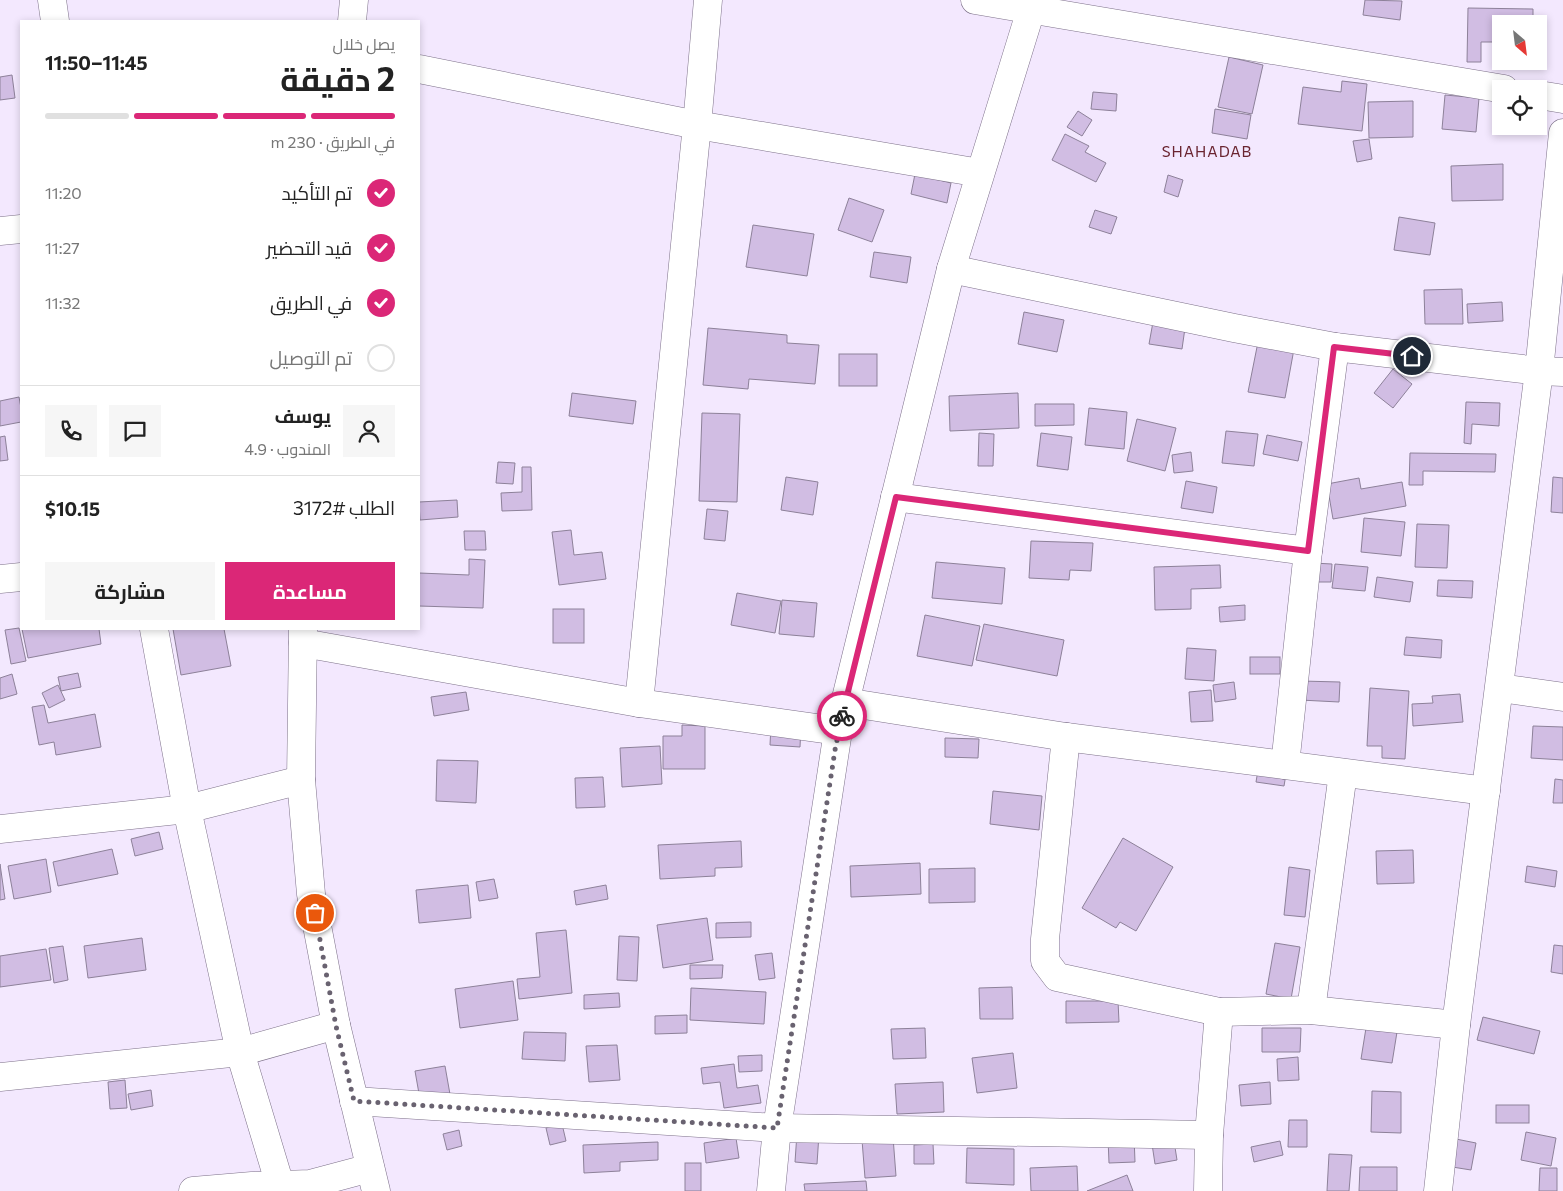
<!DOCTYPE html>
<html lang="ar">
<head>
<meta charset="utf-8">
<style>
  :root { --surface:#fff; --page:#f6f6f6; --text:#222; --muted:#767676; --line:#e0e0e0; --accent:#db2777 }
  body { margin:0; font-family:Commissioner,Cairo,sans-serif; background:var(--page); color:var(--text); direction:rtl; height:100vh; display:flex; flex-direction:column; font-size:19px; white-space:nowrap }
  * { box-sizing:border-box; margin:0 }
  p { font-size:16px; color:var(--muted) }
  .icon { flex:none; width:28px; height:28px; fill:none; stroke:currentColor; stroke-width:2; stroke-linecap:round; stroke-linejoin:round }
  .map { position:relative; flex:1; overflow:hidden; direction:ltr }
  .details { position:absolute; left:20px; top:20px; width:400px; height:610px; display:flex; flex-direction:column; background:var(--surface); border-radius:0px; box-shadow:0 2px 8px #0003; direction:rtl }
  .details>* { flex:none }
  .needle { width:32px; rotate:152deg }
  .buttons { position:absolute; left:1492px; top:15px; display:grid; gap:10px }
  .buttons a { display:grid; place-items:center; width:55px; height:55px; border-radius:0px; background:var(--surface); box-shadow:0 2px 8px #0003; font-size:25px }
  .pin { position:absolute; display:grid; place-items:center; width:42px; height:42px; color:#fff; margin:-21px; border:2px solid #fff; border-radius:50%; box-shadow:0 1px 5px #0007 }
  .courier { position:absolute; display:grid; place-items:center; width:50px; height:50px; margin:-25px; border:4px solid #db2777; border-radius:50%; background:#fff; color:#222; box-shadow:0 1px 6px #0007 }
  .head em { font-style:normal; font-weight:700 }
  .head div { display:flex; flex-direction:column-reverse }
  .head { display:flex; align-items:center; justify-content:space-between; height:85px; padding:0 25px }
  h1 { font-size:32px; font-weight:700; line-height:38px }
  .bar { display:grid; grid-template-columns:repeat(4,1fr); gap:8px 5px; align-content:center; height:60px; padding:0 25px }
  .bar i { height:6px; border-radius:4px; background:var(--line) }
  .bar .selected { background:var(--accent) }
  .bar p { grid-column:span 4 }
  .line { display:flex; align-items:center; gap:12px; padding:0 25px; border-top:1px solid var(--line) }
  .line div { flex:1 }
  .round { display:grid; place-items:center; flex:none; width:52px; height:52px; border-radius:0px; background:var(--page) }
  ol { padding:0 25px; list-style:none }
  li { display:flex; align-items:center; gap:15px; height:55px }
  li p { margin-inline-start:auto }
  li .icon { padding:5px; border-radius:50%; background:var(--accent); color:#fff; stroke-width:4 }
  li:last-child { color:var(--muted) }
  li i { width:28px; height:28px; border:2px solid var(--line); border-radius:50% }
  .action { display:flex; gap:10px; margin-top:auto; padding:10px 25px }
  .action a { flex:1; height:58px; border-radius:0px; background:var(--accent); color:#fff; font-size:20px; font-weight:700; line-height:58px; text-align:center }
  .action a+a { background:var(--page); color:var(--text) }
  .map>svg:first-child { display:block }
</style>
</head>
<body>
<div class="map">
<svg width="1563" height="1191" viewBox="0 0 1563 1191">
  <rect width="100%" height="100%" fill="#f3e8fe"/>
  <g fill="#d1bde3" stroke="#8d8199">
    <polygon points="1365,0 1402,1 1400,20 1363,15"/>
    <polygon points="1468,8 1533,9 1533,24 1501,24 1501,42 1481,42 1481,62 1467,62"/>
    <polygon points="1229,57 1263,65 1252,114 1218,107"/>
    <polygon points="12,75 15,98 0,100 0,77"/>
    <polygon points="1342,81 1367,84 1362,131 1298,124 1303,87 1341,92"/>
    <polygon points="1093,92 1117,94 1116,111 1091,109"/>
    <polygon points="1445,95 1479,98 1476,132 1442,129"/>
    <polygon points="1413,101 1413,137 1369,138 1368,102"/>
    <polygon points="1215,109 1251,115 1247,139 1212,133"/>
    <polygon points="1078,111 1092,120 1082,136 1067,127"/>
    <polygon points="1065,134 1089,146 1085,152 1106,163 1096,182 1052,160"/>
    <polygon points="1369,139 1372,159 1357,162 1353,141"/>
    <polygon points="1503,164 1503,200 1452,201 1451,166"/>
    <polygon points="915,174 951,183 947,203 911,194"/>
    <polygon points="1168,175 1183,180 1178,197 1164,192"/>
    <polygon points="849,198 884,210 872,242 838,230"/>
    <polygon points="1095,210 1117,217 1111,234 1089,227"/>
    <polygon points="1399,217 1435,223 1430,255 1394,250"/>
    <polygon points="753,225 814,234 807,276 746,267"/>
    <polygon points="874,252 911,257 907,283 870,277"/>
    <polygon points="1462,289 1463,324 1425,324 1424,290"/>
    <polygon points="1502,302 1503,321 1468,323 1467,304"/>
    <polygon points="1024,312 1064,320 1057,352 1018,344"/>
    <polygon points="1153,322 1185,328 1182,349 1149,344"/>
    <polygon points="708,328 787,335 787,343 819,345 815,384 749,379 748,389 703,385"/>
    <polygon points="1258,342 1294,349 1285,398 1248,392"/>
    <rect x="839" y="354" width="38" height="32"/>
    <polygon points="1393,369 1412,384 1393,408 1374,393"/>
    <polygon points="572,393 636,401 633,424 569,416"/>
    <polygon points="1018,393 1019,428 950,431 949,396"/>
    <polygon points="19,397 21,408 21,422 0,426 0,401"/>
    <polygon points="1466,402 1500,403 1499,426 1472,424 1471,444 1464,443"/>
    <polygon points="1035,404 1074,404 1074,425 1035,426"/>
    <polygon points="1089,408 1127,412 1124,449 1085,445"/>
    <polygon points="702,413 740,414 737,502 699,501"/>
    <polygon points="1137,419 1176,428 1165,471 1127,461"/>
    <polygon points="1226,431 1258,434 1254,466 1222,463"/>
    <polygon points="979,433 994,434 993,466 978,466"/>
    <polygon points="1041,433 1072,437 1068,470 1037,466"/>
    <polygon points="1267,435 1302,442 1298,461 1263,454"/>
    <polygon points="5,436 8,460 0,461 0,437"/>
    <polygon points="1191,452 1193,471 1174,473 1172,455"/>
    <polygon points="1410,453 1496,454 1495,472 1423,471 1423,485 1409,485"/>
    <polygon points="498,462 515,463 513,484 496,483"/>
    <polygon points="522,467 531,467 532,510 502,511 501,493 522,492"/>
    <polygon points="786,477 818,482 813,515 781,510"/>
    <polygon points="1553,477 1563,478 1563,513 1551,512"/>
    <polygon points="1359,478 1361,489 1402,482 1406,506 1333,519 1327,484"/>
    <polygon points="1186,481 1217,487 1213,513 1181,508"/>
    <polygon points="457,500 458,517 420,520 419,502"/>
    <polygon points="707,509 728,511 725,541 704,539"/>
    <polygon points="1364,518 1405,522 1401,556 1361,552"/>
    <polygon points="1417,524 1449,525 1447,568 1415,567"/>
    <polygon points="571,530 574,555 602,552 606,579 559,585 552,532"/>
    <polygon points="464,531 485,531 486,550 465,550"/>
    <polygon points="1031,541 1093,543 1091,571 1070,570 1069,580 1029,578"/>
    <polygon points="469,559 485,560 483,608 419,606 419,573 469,575"/>
    <polygon points="936,562 1005,568 1002,604 932,598"/>
    <polygon points="1313,563 1332,564 1331,582 1312,582"/>
    <polygon points="1335,564 1368,567 1365,591 1332,588"/>
    <polygon points="1220,565 1221,588 1191,589 1191,609 1155,610 1154,567"/>
    <polygon points="1377,577 1413,582 1410,602 1374,597"/>
    <polygon points="1438,580 1473,581 1472,598 1437,596"/>
    <polygon points="737,593 781,601 775,633 731,625"/>
    <polygon points="782,600 817,603 814,637 779,634"/>
    <polygon points="1245,605 1245,620 1220,622 1219,607"/>
    <rect x="553" y="609" width="31" height="34"/>
    <polygon points="925,615 980,626 972,666 917,656"/>
    <polygon points="984,624 1064,640 1057,676 976,660"/>
    <polygon points="19,628 26,661 11,664 5,630"/>
    <polygon points="22,629 99,629 101,644 28,658"/>
    <polygon points="173,629 224,629 231,666 181,675"/>
    <polygon points="1406,637 1442,640 1441,658 1404,655"/>
    <polygon points="1187,648 1216,650 1214,681 1185,679"/>
    <rect x="1250" y="657" width="30" height="17"/>
    <polygon points="78,673 81,687 61,691 58,677"/>
    <polygon points="12,674 17,694 0,699 0,678"/>
    <polygon points="1301,681 1340,682 1339,702 1300,700"/>
    <polygon points="1234,682 1236,699 1215,702 1213,685"/>
    <polygon points="58,685 65,700 49,708 42,693"/>
    <polygon points="1370,688 1409,691 1405,759 1382,758 1382,746 1367,746"/>
    <polygon points="1211,690 1213,721 1191,722 1189,692"/>
    <polygon points="466,692 469,710 434,716 431,697"/>
    <polygon points="1460,694 1463,722 1413,726 1412,704 1433,703 1432,696"/>
    <polygon points="44,705 48,723 95,714 101,747 56,755 54,742 39,745 32,707"/>
    <polygon points="682,725 705,726 705,769 663,769 663,736 682,736"/>
    <polygon points="771,725 801,726 800,747 770,745"/>
    <polygon points="1533,726 1563,727 1563,760 1531,758"/>
    <polygon points="945,738 979,739 978,758 945,757"/>
    <polygon points="660,746 662,784 622,787 620,748"/>
    <polygon points="437,760 478,761 476,803 436,801"/>
    <polygon points="1258,770 1286,774 1284,786 1256,782"/>
    <polygon points="603,777 605,807 576,808 575,778"/>
    <polygon points="1555,779 1563,780 1563,803 1553,803"/>
    <polygon points="993,791 1042,796 1039,830 990,824"/>
    <polygon points="159,832 163,849 135,856 131,839"/>
    <polygon points="1123,838 1173,867 1136,931 1120,922 1116,928 1082,908"/>
    <polygon points="741,841 742,867 715,868 715,876 660,879 658,845"/>
    <polygon points="112,849 118,874 58,886 53,862"/>
    <polygon points="1413,850 1414,883 1377,884 1376,851"/>
    <polygon points="46,859 51,892 14,899 8,866"/>
    <polygon points="920,863 921,894 851,897 850,866"/>
    <polygon points="0,864 5,899 0,900"/>
    <polygon points="1527,866 1557,871 1555,887 1525,882"/>
    <polygon points="1289,867 1310,870 1305,917 1284,915"/>
    <polygon points="975,868 975,902 929,903 929,869"/>
    <polygon points="494,879 498,898 479,901 476,882"/>
    <polygon points="468,885 471,918 419,923 416,890"/>
    <polygon points="606,885 608,899 576,905 574,891"/>
    <polygon points="707,918 713,960 663,968 657,925"/>
    <polygon points="751,922 751,937 716,938 716,923"/>
    <polygon points="566,930 572,993 519,999 517,979 540,977 536,933"/>
    <polygon points="619,936 639,937 637,981 617,980"/>
    <polygon points="142,938 146,970 88,978 84,946"/>
    <polygon points="1275,943 1300,947 1291,999 1266,994"/>
    <polygon points="1554,945 1563,946 1563,974 1551,972"/>
    <polygon points="63,946 68,980 54,983 49,948"/>
    <polygon points="46,949 51,980 0,987 0,956"/>
    <polygon points="772,953 775,978 759,980 755,955"/>
    <polygon points="690,965 723,965 722,978 690,979"/>
    <polygon points="513,981 518,1020 460,1028 455,989"/>
    <polygon points="1012,987 1013,1019 980,1019 979,988"/>
    <polygon points="691,988 766,992 764,1024 690,1020"/>
    <polygon points="619,993 620,1007 584,1009 584,995"/>
    <polygon points="1066,1001 1118,1001 1119,1022 1066,1023"/>
    <polygon points="687,1015 687,1033 655,1034 655,1016"/>
    <polygon points="1483,1017 1540,1031 1534,1054 1477,1040"/>
    <polygon points="925,1028 926,1058 893,1059 891,1029"/>
    <polygon points="1262,1028 1301,1028 1300,1052 1262,1052"/>
    <polygon points="1366,1028 1397,1032 1392,1063 1361,1059"/>
    <polygon points="524,1032 566,1033 565,1061 522,1059"/>
    <polygon points="617,1045 620,1080 589,1082 586,1046"/>
    <polygon points="1013,1053 1017,1088 977,1093 972,1058"/>
    <polygon points="762,1055 762,1071 739,1072 738,1056"/>
    <polygon points="1298,1057 1299,1080 1278,1081 1277,1059"/>
    <polygon points="734,1064 737,1088 758,1085 761,1103 724,1108 720,1082 703,1084 701,1068"/>
    <polygon points="445,1066 451,1100 421,1105 415,1071"/>
    <polygon points="125,1080 127,1108 110,1109 108,1082"/>
    <polygon points="943,1082 944,1112 897,1114 895,1084"/>
    <polygon points="1270,1082 1271,1104 1241,1106 1239,1085"/>
    <polygon points="151,1090 153,1106 131,1110 128,1094"/>
    <polygon points="1372,1091 1401,1092 1401,1133 1371,1132"/>
    <rect x="1496" y="1105" width="33" height="18"/>
    <polygon points="1289,1120 1307,1120 1307,1147 1288,1147"/>
    <polygon points="562,1124 566,1141 550,1145 546,1128"/>
    <polygon points="459,1130 462,1146 447,1150 443,1134"/>
    <polygon points="1526,1132 1556,1138 1551,1166 1521,1160"/>
    <polygon points="797,1133 819,1134 817,1164 795,1162"/>
    <polygon points="1134,1136 1135,1162 1109,1163 1108,1138"/>
    <polygon points="893,1137 896,1176 865,1178 862,1140"/>
    <polygon points="736,1138 739,1158 706,1163 704,1143"/>
    <polygon points="1451,1138 1476,1143 1471,1170 1446,1166"/>
    <polygon points="1174,1141 1177,1160 1155,1164 1152,1144"/>
    <polygon points="1280,1141 1283,1155 1254,1162 1251,1147"/>
    <polygon points="658,1142 658,1160 620,1162 620,1171 584,1173 583,1145"/>
    <polygon points="933,1144 934,1164 914,1164 914,1145"/>
    <polygon points="967,1148 1014,1149 1014,1185 966,1183"/>
    <polygon points="1329,1154 1352,1155 1349,1191 1327,1191"/>
    <rect x="685" y="1163" width="16" height="28"/>
    <polygon points="1077,1166 1078,1191 1031,1191 1030,1168"/>
    <polygon points="1360,1167 1397,1167 1397,1191 1359,1191"/>
    <polygon points="1540,1168 1557,1168 1557,1191 1539,1191"/>
    <polygon points="1127,1175 1133,1191 1087,1191"/>
    <polygon points="866,1181 867,1191 805,1191 804,1184"/>
  </g>
  <g fill="none" stroke-linecap="round" stroke-linejoin="round">
    <g stroke="#7d7189" stroke-width="29">
      <g id="minor">
        <polyline points="52,0 55,21"/>
        <polyline points="975,0 1504,89"/>
        <polyline points="419,69 697,125 980,173"/>
        <polyline points="1539,95 1563,99"/>
        <polyline points="0,231 21,229"/>
        <polyline points="951,269 1234,328 1335,347 1539,371 1563,372"/>
        <polyline points="895,497 1308,551"/>
        <polyline points="0,579 21,577"/>
        <polyline points="154,629 187,809 240,1052 280,1185"/>
        <polyline points="303,643 639,703 838,731"/>
        <polyline points="1500,688 1563,697"/>
        <polyline points="845,702 1066,737 1486,791"/>
        <polyline points="639,703 697,125 708,0"/>
        <polyline points="1066,737 1045,939 1045,961 1057,977 1219,1012 1311,1010 1456,1025"/>
        <polyline points="1285,765 1308,551 1335,347"/>
        <polyline points="0,829 187,809 301,780"/>
        <polyline points="1311,1010 1343,773"/>
        <polyline points="0,1077 240,1052 336,1025"/>
        <polyline points="354,1101 777,1128 1209,1135"/>
        <polyline points="193,1191 252,1186 310,1184 370,1168"/>
        <polyline points="771,1191 777,1128 838,731 951,269 1034,0"/>
        <polyline points="1208,1191 1209,1135 1219,1012"/>
        <polyline points="1438,1191 1456,1025 1539,371 1563,133"/>
      </g>
    </g>
    <g stroke="#7d7189" stroke-width="29">
      <g id="secondary">
        <polyline points="352,21 354,0"/>
        <polyline points="303,629 301,780 311,894 336,1025 376,1191"/>
      </g>
    </g>
    <use href="#minor" stroke="#fff" stroke-width="28"/>
    <use href="#secondary" stroke="#fff" stroke-width="28"/>
  </g>
  <g fill="none" stroke-linecap="round" stroke-linejoin="round">
    <polyline stroke="#696270" stroke-width="5" stroke-dasharray="0 9" points="315,913 336,1026 354,1101 777,1128 835,750 842,716"/>
    <polyline stroke="#db2777" stroke-width="6" points="842,716 896,497 1308,551 1334,347 1412,356"/>
  </g>
  <g text-anchor="middle" dominant-baseline="central" stroke-width="4" stroke-linejoin="round" paint-order="stroke">
    <g font-size="15" letter-spacing="1" fill="#6a2430" stroke="#f3e8fe">
      <text x="1207" y="151">SHAHADAB</text>
    </g>
  </g>
</svg>
<div class="buttons">
<a><svg class="needle" viewBox="-14 -14 28 28"><path d="M0-13l5 13h-10z" fill="#e53935"/><path d="M0 13l5-13h-10z" fill="#767676"/></svg></a>
<a><svg class="icon" aria-label="locate" viewBox="0 0 24 24"><circle cx="12" cy="12" r="6"/><path d="M12 2v4M12 18v4M2 12h4M18 12h4"/></svg></a>
</div>
<div class="pin" style="left:315px;top:913px;background:#ea580c"><svg class="icon" aria-label="bag" viewBox="0 0 24 24"><path d="M5 8h14l-1 12H6zM9 8a3 3 0 0 1 6 0"/></svg></div>
<div class="pin" style="left:1412px;top:356px;background:#1f2937"><svg class="icon" aria-label="home" viewBox="0 0 24 24"><path d="M3 11l9-7 9 7M6 9v11h12V9"/></svg></div>
<div class="courier" style="left:842px;top:716px"><svg class="icon" aria-label="bike" viewBox="0 0 24 24"><circle cx="6" cy="16" r="4"/><circle cx="18" cy="16" r="4"/><path d="M6 16l4-8h5l3 8M10 8l3 8H6M13 5h3"/></svg></div>
<section class="details">
<div class="head"><div><h1>2 دقيقة</h1><p>يصل خلال</p></div><em>11:45–11:50</em></div>
<div class="bar"><i class="selected"></i><i class="selected"></i><i class="selected"></i><i></i><p>في الطريق · 230 m</p></div>
<ol>
<li><svg class="icon" aria-label="check" viewBox="0 0 24 24"><path d="M5 12l5 5 9-10"/></svg>تم التأكيد<p>11:20</p></li>
<li><svg class="icon" aria-label="check" viewBox="0 0 24 24"><path d="M5 12l5 5 9-10"/></svg>قيد التحضير<p>11:27</p></li>
<li><svg class="icon" aria-label="check" viewBox="0 0 24 24"><path d="M5 12l5 5 9-10"/></svg>في الطريق<p>11:32</p></li>
<li><i></i>تم التوصيل</li>
</ol>
<div class="line" style="height:90px"><a class="round"><svg class="icon" aria-label="person" viewBox="0 0 24 24"><circle cx="12" cy="8" r="4"/><path d="M4 21q1-7 8-7t8 7"/></svg></a><div><b>يوسف</b><p>المندوب · 4.9</p></div><a class="round"><svg class="icon" aria-label="chat" viewBox="0 0 24 24"><path d="M4 5h16v11H9l-5 4z"/></svg></a><a class="round"><svg class="icon" aria-label="phone" viewBox="0 0 24 24"><path d="M5 4h4l2 5-3 2q2 4 5 5l2-3 5 2v4C11 20 4 13 5 4z"/></svg></a></div>
<div class="line" style="height:65px"><div>الطلب #3172</div><b>$10.15</b></div>
<div class="action"><a>مساعدة</a><a>مشاركة</a></div>
</section>
</div>
</body>
</html>
